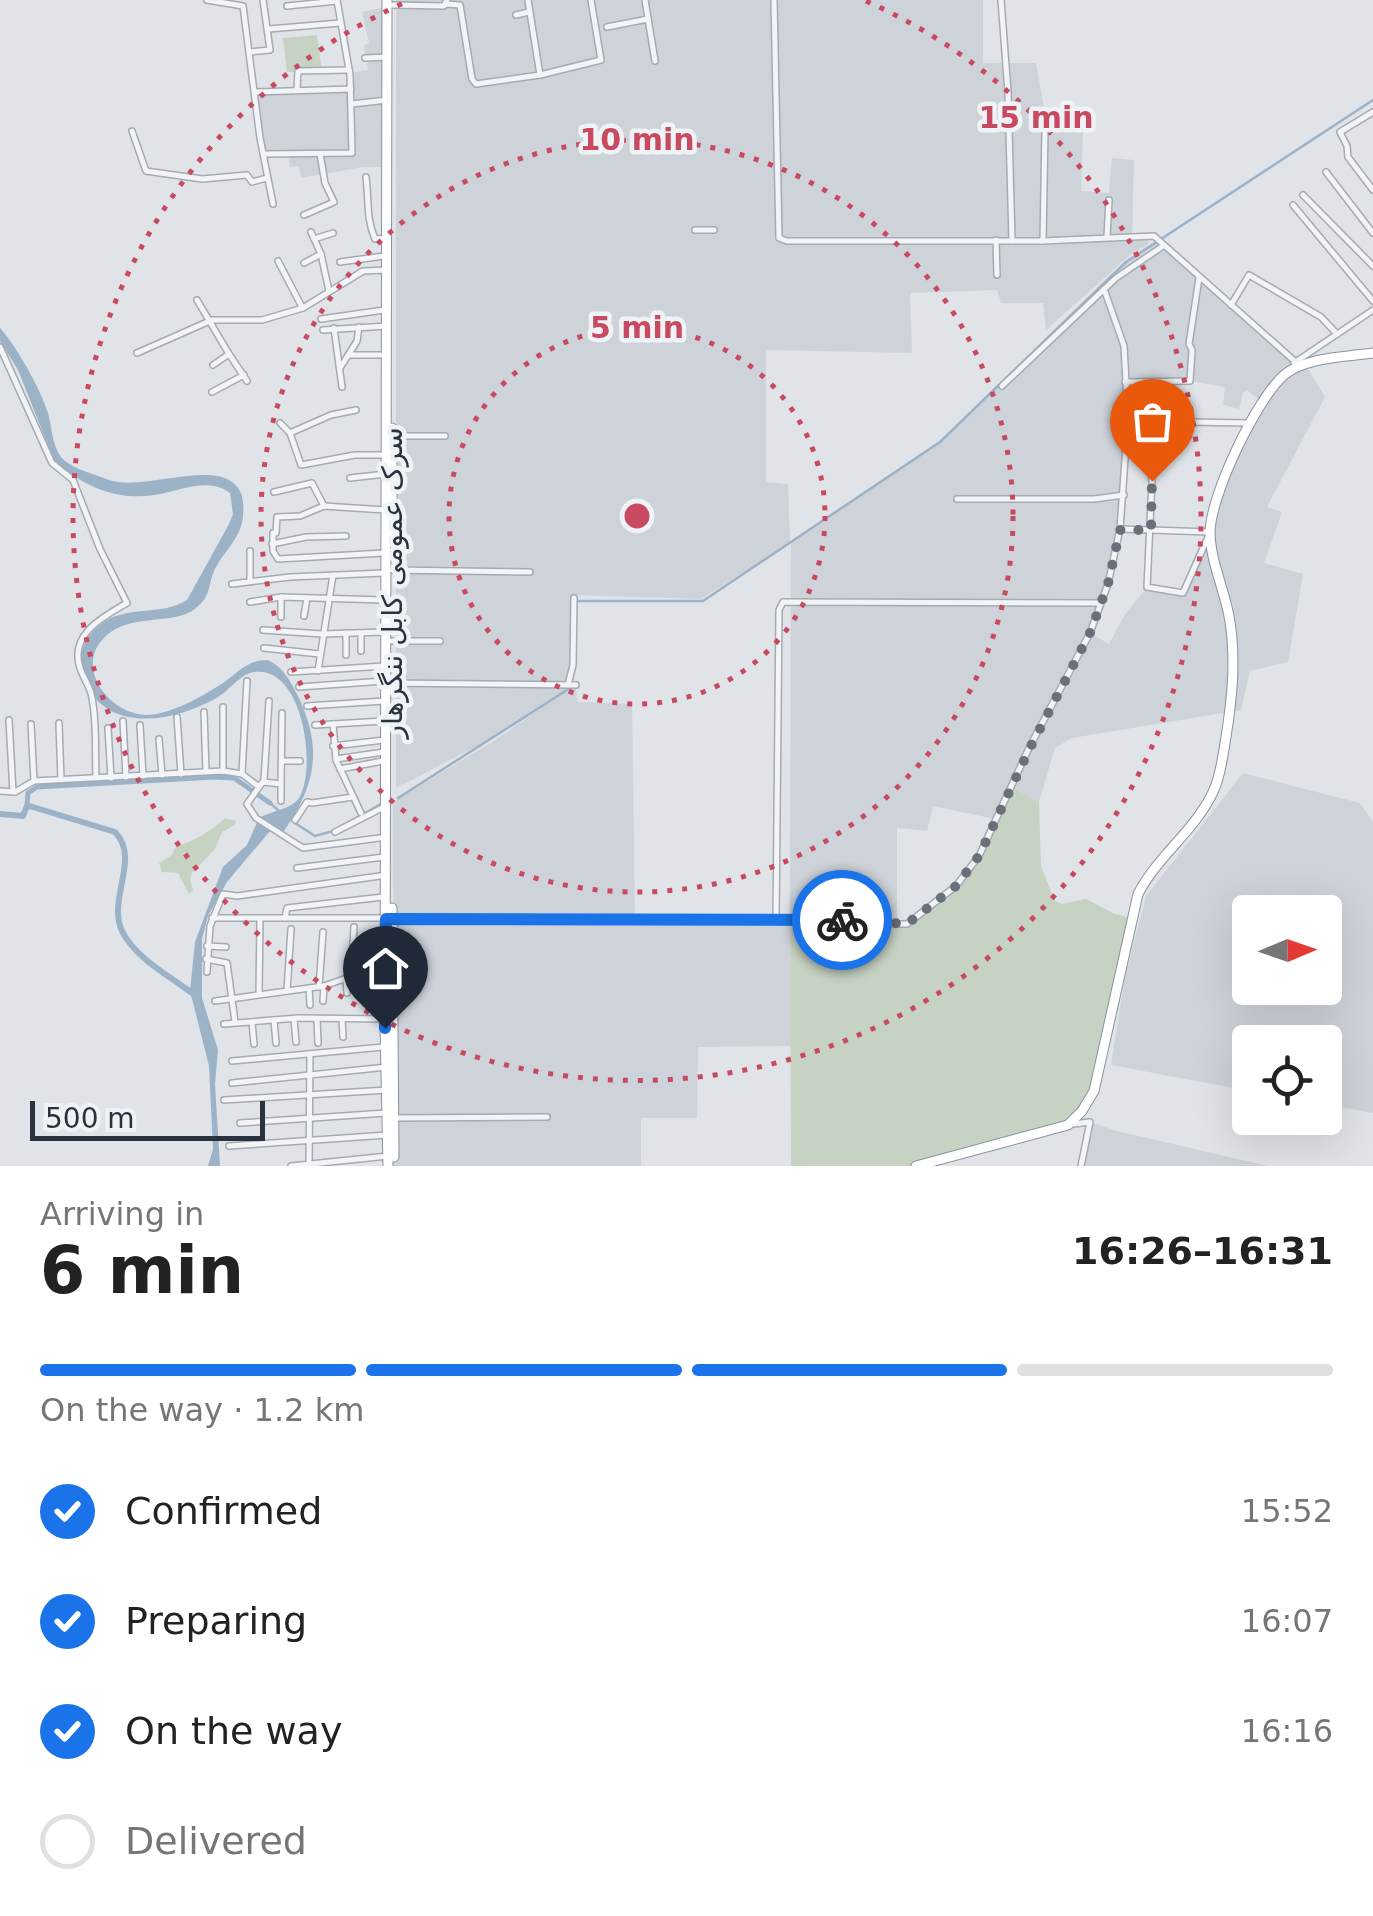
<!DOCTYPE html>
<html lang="en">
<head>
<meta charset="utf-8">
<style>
  :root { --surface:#fff; --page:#f6f6f6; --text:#222; --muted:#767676; --line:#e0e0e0; --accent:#1a73e8 }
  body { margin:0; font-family:"DejaVu Sans",Vazirmatn,sans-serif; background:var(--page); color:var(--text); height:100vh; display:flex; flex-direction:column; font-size:38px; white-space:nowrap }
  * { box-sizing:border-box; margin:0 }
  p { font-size:32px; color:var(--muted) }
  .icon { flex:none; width:55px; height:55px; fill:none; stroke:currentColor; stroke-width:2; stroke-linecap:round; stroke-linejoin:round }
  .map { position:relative; height:1166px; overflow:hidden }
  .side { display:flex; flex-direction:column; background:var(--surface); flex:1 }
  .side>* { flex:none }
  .needle { width:65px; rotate:88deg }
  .tools { position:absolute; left:1232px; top:895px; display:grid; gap:20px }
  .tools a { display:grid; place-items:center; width:110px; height:110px; border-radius:10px; background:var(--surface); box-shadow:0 10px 40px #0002; font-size:50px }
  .scale { position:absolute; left:30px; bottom:25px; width:235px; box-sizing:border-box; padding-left:10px; border:5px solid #29323f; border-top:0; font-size:28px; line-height:35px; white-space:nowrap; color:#29323f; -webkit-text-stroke:8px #f0f3f6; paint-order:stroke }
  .pin { position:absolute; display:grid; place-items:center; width:85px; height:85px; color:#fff; margin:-102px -42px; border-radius:50% 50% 50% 0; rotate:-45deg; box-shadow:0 0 10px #0007 }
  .pin .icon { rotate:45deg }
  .courier { position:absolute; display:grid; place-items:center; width:100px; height:100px; margin:-50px; border:8px solid #1a73e8; border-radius:50%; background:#fff; color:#222; box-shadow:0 2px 12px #0007 }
  .summary em { font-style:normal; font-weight:800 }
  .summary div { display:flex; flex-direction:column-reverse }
  .summary { display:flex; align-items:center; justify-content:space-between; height:170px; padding:0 40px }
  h1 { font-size:65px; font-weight:800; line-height:75px }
  .bar { display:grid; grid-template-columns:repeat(4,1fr); gap:15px 10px; align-content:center; height:120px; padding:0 40px }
  .bar i { height:12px; border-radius:8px; background:var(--line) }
  .bar .current { background:var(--accent) }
  .bar p { grid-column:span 4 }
  ol { padding:0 40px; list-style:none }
  li { display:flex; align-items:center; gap:30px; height:110px }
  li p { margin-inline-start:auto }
  li .icon { padding:10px; border-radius:50%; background:var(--accent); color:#fff; stroke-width:4 }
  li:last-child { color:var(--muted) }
  li i { width:55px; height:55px; border:5px solid var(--line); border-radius:50% }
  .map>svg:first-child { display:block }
</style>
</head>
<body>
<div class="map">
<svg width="1373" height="1166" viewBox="0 0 1373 1166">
  <rect width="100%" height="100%" fill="#e0e4e9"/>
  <g fill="#ced3da" fill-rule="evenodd">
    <path d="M 396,0 L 983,0 L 983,63 L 1036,63 L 1048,130 L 1083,132 L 1081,191 L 1109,193 L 1112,158 L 1134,160 L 1132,240 L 1147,239 L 1149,244 L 1130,255 L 1046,330 L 1043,303 L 1001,303 L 997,290 L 910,293 L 912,353 L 766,350 L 766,482 L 788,484 L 790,543 L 701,599 L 574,595 L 572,684 L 576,685 L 577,702 L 632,704 L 635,921 L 790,920 L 791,544 L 940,442 L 1126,262 L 1159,241 L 1294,363 L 1306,366 L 1325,397 L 1267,507 L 1282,512 L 1264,563 L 1303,574 L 1288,662 L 1250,671 L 1241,710 L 1072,738 L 1055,748 L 1039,802 L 1012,788 L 995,819 L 933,806 L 927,831 L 897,828 L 897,920 L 790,921 L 791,1046 L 698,1047 L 697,1118 L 641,1118 L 641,1166 L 394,1166 L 393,802 L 494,741 L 572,686 L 479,745 L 396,788 ZM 1190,381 L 1225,387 L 1223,405 L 1239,409 L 1243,393 L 1247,390 L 1263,403 L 1221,484 L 1206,538 L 1183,592 L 1147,587 L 1124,616 L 1109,644 L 1090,633 L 1108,584 L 1125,492 L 1128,418 L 1125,383 Z"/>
    <polygon points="386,7 387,167 363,167 301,178 299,166 290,167 288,154 264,154 255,92 350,90 351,73 368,70 364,46 369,43 362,12"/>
    <path d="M 1243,773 L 1360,803 L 1373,822 L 1373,1113 L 1325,1104 L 1325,1042 L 1250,1042 L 1250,1091 L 1111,1065 L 1125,977 L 1146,896 ZM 1250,912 L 1325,912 L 1325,988 L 1250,988 Z"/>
    <polygon points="1090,1122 1117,1131 1268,1166 1081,1166"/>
  </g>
  <g fill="#c6d2c2">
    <polygon points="317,35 322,72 287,72 283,38"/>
    <polygon points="1012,788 1039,802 1041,866 1055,901 1062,904 1086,899 1115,914 1131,918 1094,1091 1068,1125 916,1166 791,1166 790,921 876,920 907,924 956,886 979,856"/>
    <path d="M 225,818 L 236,821 L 235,825 L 222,832 L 215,849 L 192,873 L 190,879 L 193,890 L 189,894 L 178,873 L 162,872 L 159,863 L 172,855 L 176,846 C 194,842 212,830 225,818 Z"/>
  </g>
  <path fill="#9cb2c7" d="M 0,328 C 17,347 40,388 48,413 C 52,427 52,445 61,457 C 71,469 95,474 109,480 C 145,493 228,452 242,496 C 244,505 244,517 241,526 C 236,543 221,555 214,571 C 210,580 210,591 204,600 C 199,606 193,611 186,614 C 161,623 129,616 107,635 C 72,665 108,714 146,715 C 170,715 203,696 223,683 C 239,672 247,660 268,660 C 283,667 291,682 298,696 C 323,749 316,784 284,831 L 270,831 L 227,882 L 208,916 L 202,939 L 202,998 L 218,1050 L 215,1084 L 220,1166 L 208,1166 L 213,1149 L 209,1066 L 190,991 L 195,942 L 223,867 L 247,845 L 259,818 C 271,811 292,809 299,798 C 318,766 302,666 255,672 C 241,673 230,690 218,697 C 171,725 93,736 81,665 C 79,649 88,634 100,625 C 125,604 161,617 187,600 L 229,524 L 233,514 L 230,493 C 207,476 179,492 154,495 C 116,501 82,486 54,460 L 18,370 L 0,341 Z"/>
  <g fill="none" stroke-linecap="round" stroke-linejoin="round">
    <g stroke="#9cb2c7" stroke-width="2.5">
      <polyline points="576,601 703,601 940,442 1126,262 1373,100"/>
      <polyline points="398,798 570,688"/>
      <polyline points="270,803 278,810"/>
      <polyline points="292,821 315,836 333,831"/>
      <polyline points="340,827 381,804"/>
    </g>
    <polyline stroke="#9cb2c7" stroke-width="5" points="27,806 28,793 37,787 214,777 234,778 270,803"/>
    <path stroke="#9cb2c7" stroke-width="6" d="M 0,814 L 23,816 L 27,806 L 33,807 L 115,832 C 141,859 107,898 122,931 C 135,958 170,976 193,994"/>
    <g stroke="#a5abb3" stroke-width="8">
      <g id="minor">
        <polyline points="207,0 243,6 260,138 273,204"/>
        <polyline points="528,0 540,75"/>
        <polyline points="645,0 655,61"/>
        <polyline points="774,0 779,238 787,241 1043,241 1154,236 1299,365"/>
        <polyline points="1001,0 1008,92 1012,241"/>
        <polyline points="445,4 460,5 472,79 476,84 540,75 601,60 591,0"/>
        <polyline points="392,5 444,6 447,0"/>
        <polyline points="287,6 337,1"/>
        <polyline points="516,15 529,12"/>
        <polyline points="607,27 648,19"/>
        <polyline points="269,29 340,23"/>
        <polyline points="250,52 270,50 263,0"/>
        <polyline points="365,58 387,57"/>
        <polyline points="297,89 298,71 349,70"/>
        <polyline points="255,92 351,89"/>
        <polyline points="352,104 387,100"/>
        <polyline points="1373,112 1340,132 1347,146 1348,157 1373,190"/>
        <polyline points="132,131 146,171 202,179 247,175 252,182 267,178"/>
        <polyline points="264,154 352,153 350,75 337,0"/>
        <polyline points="1326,172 1373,233"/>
        <path d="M 366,177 C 369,200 366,219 375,239 L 387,238"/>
        <polyline points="1303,195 1373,266"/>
        <polyline points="1293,205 1373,301"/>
        <polyline points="304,215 334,202 325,183 320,154"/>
        <polyline points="695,230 714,230"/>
        <polyline points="311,232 321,254 329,291"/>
        <polyline points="1107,237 1109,200"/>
        <polyline points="314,239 333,233"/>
        <polyline points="996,240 997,275"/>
        <polyline points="1043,241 1045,131"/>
        <polyline points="278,261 302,307"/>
        <polyline points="340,262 384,256"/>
        <polyline points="304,263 321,254"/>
        <polyline points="197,300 229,354 213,365"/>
        <polyline points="1231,305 1249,275 1321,317 1337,334"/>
        <polyline points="321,319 384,310"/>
        <polyline points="334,328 342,387"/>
        <polyline points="323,330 387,326"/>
        <path d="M 0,347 L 52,463 L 73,480 L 100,549 L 127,603 C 103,617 69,634 80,668 C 83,678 91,688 92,698 C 97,723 95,752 96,778"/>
        <polyline points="137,353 212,320 262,320 303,308 363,271 387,270"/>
        <polyline points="229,354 247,381"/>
        <polyline points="350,355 380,355"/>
        <polyline points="1294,363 1373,310"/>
        <polyline points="340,368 357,341 359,327"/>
        <polyline points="1125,382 1190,381 1192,350 1189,344 1199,278"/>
        <polyline points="1002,386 1116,278 1163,246"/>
        <polyline points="212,392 244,375"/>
        <polyline points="1129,421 1248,423"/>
        <polyline points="280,423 290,433 301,465 355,455 386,455"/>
        <polyline points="290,433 331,415 356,410"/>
        <polyline points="394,436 445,436"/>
        <polyline points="1128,450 1149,451 1152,481 1147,587 1183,593 1208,537"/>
        <polyline points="350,478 386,474"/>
        <polyline points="274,492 312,483 324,506"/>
        <polyline points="957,499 1094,499 1124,495"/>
        <polyline points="1120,529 1210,532"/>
        <polyline points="272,544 306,537 346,536"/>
        <polyline points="250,551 250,581"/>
        <polyline points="384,553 278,559 273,551 273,533 276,533 277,517 300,516 324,506 385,510"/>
        <polyline points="392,570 530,572"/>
        <polyline points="232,584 290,577 384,573"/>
        <polyline points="281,597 281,617"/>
        <polyline points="250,602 281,597 384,600"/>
        <polyline points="304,616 307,598"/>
        <polyline points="263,630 322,634 384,632"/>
        <polyline points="346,633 346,655"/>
        <polyline points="361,634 361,651"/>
        <polyline points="392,641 440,641"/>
        <polyline points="264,648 319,654"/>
        <polyline points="318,671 333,575"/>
        <polyline points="291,672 384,666"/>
        <polyline points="387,683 576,685"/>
        <polyline points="568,685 573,665 574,598"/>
        <polyline points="299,687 384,681"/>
        <polyline points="269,701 264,780 247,804 256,818 303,848 387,837"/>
        <polyline points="307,706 384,701"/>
        <polyline points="223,707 223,771"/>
        <polyline points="204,712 206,772"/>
        <polyline points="177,717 181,774"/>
        <polyline points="9,720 13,792"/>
        <polyline points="123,721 126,777"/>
        <polyline points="59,723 61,780"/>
        <polyline points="31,724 34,781"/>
        <polyline points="333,724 336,760 361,813"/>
        <polyline points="140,725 143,776"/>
        <polyline points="315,725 384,721"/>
        <polyline points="108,728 111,778"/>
        <polyline points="159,739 162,775"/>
        <polyline points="333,746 384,740"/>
        <polyline points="336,759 384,752"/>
        <polyline points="283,761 300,761"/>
        <polyline points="340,769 383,761"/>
        <polyline points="242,773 247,681"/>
        <polyline points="263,782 281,784 282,713"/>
        <polyline points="0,791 15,792 34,781 223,771 242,774 258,786"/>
        <polyline points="281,801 281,784"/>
        <polyline points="295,820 307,802 312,803 353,797"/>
        <polyline points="335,832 384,807"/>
        <polyline points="297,868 384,857"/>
        <polyline points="212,918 384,918"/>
        <polyline points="285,918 287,908 383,897"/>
        <polyline points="392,919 876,920 887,924 907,924 956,886 979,856 1029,748 1090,633 1108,584 1120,529 1128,418 1124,346 1104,289"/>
        <polyline points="776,921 779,610 783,602 1099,603"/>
        <polyline points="207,946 226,947"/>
        <polyline points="206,959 227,963 235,1022"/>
        <polyline points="207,972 210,926 223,894 237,896 387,875"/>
        <polyline points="351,976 354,927"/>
        <polyline points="346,978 347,993"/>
        <polyline points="319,987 323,932"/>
        <polyline points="309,988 310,1005"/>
        <polyline points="287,991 291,929"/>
        <polyline points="259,994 260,919"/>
        <polyline points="215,1001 324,986 358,974 384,972"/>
        <polyline points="323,1001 324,986"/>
        <polyline points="294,1019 296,1042"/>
        <polyline points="317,1019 318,1043"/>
        <polyline points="342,1019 343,1037"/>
        <polyline points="274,1020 276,1043"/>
        <polyline points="252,1022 254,1044"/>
        <polyline points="224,1024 298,1018 385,1019"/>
        <polyline points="232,1061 383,1047"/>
        <polyline points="232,1083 387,1067"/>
        <polyline points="224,1100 387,1090"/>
        <polyline points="395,1118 547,1117"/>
        <polyline points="240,1123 386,1113"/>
        <polyline points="1073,1124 1090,1122 1081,1166"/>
        <polyline points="229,1146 387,1135"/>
        <polyline points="291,1166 388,1156"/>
        <polyline points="309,1166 310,1054"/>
      </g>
    </g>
    <g stroke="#88929f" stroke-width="11">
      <g id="highway">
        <polyline points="387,0 385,1027 388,1166"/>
        <polyline points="392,428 392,532"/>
        <polyline points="392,908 394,1157"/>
        <path d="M 916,1166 L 1068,1125 L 1082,1111 L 1094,1091 L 1138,894 C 1157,857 1192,833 1211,796 C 1220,780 1223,755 1226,737 C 1232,699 1236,660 1230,622 C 1226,593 1210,561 1210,532 C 1211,494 1256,400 1284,375 C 1305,357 1347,357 1373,353"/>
      </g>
    </g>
    <use href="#minor" stroke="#f3f4f7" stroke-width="5"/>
    <use href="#highway" stroke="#fff" stroke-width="9"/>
  </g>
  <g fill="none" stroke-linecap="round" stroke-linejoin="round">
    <polyline stroke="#69707a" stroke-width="10" stroke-dasharray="0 18" points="842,920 907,924 956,886 979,856 1030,748 1090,633 1108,584 1120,530 1151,530 1152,481"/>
    <polyline stroke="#1a73e8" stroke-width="12" points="385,1028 386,919 842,920"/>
  </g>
  <g fill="none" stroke="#c94a60" stroke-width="5" stroke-dasharray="5 10">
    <circle cx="637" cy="516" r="188"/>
    <circle cx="637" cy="516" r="376"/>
    <path d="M866 1A564 564 0 1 1 408 1"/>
  </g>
  <g text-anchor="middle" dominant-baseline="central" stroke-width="9" stroke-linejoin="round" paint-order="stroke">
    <g font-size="28" fill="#29323f" stroke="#f0f3f6">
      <text transform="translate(392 583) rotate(-90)">سرک عمومی کابل ننگرهار</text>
    </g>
  </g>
  <circle cx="637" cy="516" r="15" fill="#c94a60" stroke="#f0f3f6" stroke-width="5"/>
  <g font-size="30" text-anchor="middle" font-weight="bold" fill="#c94a60" stroke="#f0f3f6" stroke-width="9" stroke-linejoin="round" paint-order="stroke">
    <text x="1036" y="128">15 min</text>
    <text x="637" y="150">10 min</text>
    <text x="637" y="338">5 min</text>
  </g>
</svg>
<div class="tools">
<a><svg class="needle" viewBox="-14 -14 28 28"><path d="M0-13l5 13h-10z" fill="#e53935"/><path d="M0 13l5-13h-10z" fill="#767676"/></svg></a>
<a><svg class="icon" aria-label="locate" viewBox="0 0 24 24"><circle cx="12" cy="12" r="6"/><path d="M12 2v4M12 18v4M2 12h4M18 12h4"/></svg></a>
</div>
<div class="scale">500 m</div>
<div class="pin" style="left:1152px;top:481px;background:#ea580c"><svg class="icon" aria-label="bag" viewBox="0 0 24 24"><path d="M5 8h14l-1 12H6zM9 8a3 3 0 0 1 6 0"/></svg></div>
<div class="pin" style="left:385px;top:1028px;background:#1f2937"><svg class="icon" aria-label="home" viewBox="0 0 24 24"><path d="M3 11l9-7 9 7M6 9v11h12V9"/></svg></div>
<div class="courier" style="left:842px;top:920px"><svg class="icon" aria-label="bike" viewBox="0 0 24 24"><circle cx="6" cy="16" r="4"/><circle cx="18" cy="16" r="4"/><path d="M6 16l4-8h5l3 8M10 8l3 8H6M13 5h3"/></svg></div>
</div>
<section class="side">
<div class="summary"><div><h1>6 min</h1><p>Arriving in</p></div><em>16:26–16:31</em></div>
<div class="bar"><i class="current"></i><i class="current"></i><i class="current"></i><i></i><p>On the way · 1.2 km</p></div>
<ol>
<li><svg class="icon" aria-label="check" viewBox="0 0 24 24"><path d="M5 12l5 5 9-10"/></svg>Confirmed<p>15:52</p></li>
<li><svg class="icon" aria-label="check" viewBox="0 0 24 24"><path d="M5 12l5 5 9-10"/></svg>Preparing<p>16:07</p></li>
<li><svg class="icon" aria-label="check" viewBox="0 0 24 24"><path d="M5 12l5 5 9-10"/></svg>On the way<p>16:16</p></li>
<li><i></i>Delivered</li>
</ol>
</section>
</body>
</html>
